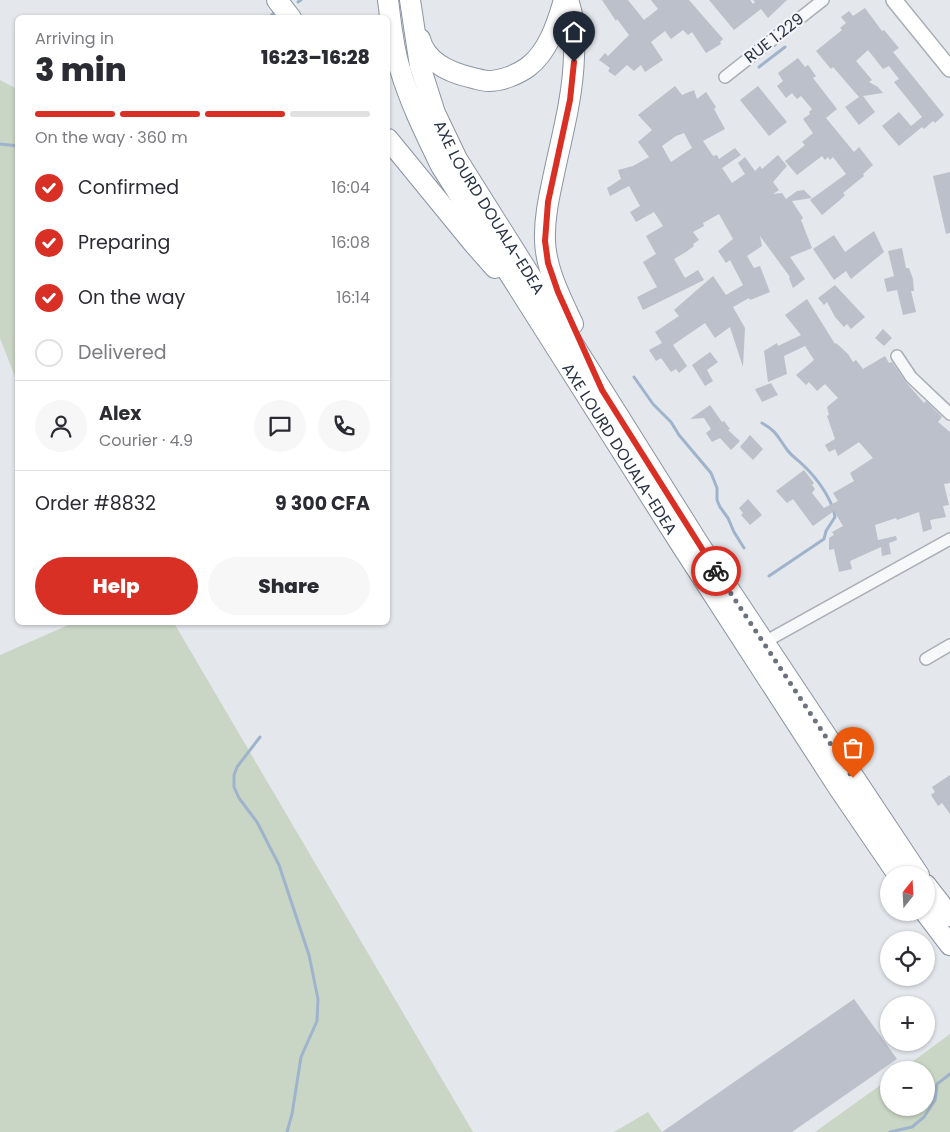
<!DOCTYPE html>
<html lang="en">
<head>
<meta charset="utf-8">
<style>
  :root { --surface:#fff; --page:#f7f7f7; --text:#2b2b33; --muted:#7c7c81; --line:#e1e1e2; --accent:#d93025 }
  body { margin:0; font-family:Poppins,sans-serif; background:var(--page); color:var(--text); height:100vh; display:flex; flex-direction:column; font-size:19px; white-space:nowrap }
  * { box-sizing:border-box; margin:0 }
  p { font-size:16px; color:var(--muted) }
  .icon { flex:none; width:28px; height:28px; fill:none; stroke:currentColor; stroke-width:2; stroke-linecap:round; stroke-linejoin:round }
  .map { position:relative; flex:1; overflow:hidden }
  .details { position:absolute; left:15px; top:15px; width:375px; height:610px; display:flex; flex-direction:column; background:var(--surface); border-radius:8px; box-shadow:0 1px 4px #0004 }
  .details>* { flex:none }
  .needle { width:32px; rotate:18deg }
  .controls { position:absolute; left:880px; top:866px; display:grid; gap:10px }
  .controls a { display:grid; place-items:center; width:55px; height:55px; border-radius:50%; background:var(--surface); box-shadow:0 1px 4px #0004; font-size:25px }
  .pin { position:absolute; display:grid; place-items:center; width:42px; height:42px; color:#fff; margin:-51px -21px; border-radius:50% 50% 50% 0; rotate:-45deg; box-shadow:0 0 5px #0007 }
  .pin .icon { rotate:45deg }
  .courier { position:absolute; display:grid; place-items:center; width:50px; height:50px; margin:-25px; border:4px solid #d93025; border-radius:50%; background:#fff; color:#222; box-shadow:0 1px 6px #0007 }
  .overview em { font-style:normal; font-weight:800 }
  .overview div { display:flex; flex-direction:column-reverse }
  .overview { display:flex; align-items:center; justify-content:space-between; height:85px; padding:0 20px }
  h1 { font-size:32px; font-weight:800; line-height:38px }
  .bar { display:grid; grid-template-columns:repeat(4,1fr); gap:8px 5px; align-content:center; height:60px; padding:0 20px }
  .bar i { height:6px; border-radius:4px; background:var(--line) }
  .bar .active { background:var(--accent) }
  .bar p { grid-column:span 4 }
  .line { display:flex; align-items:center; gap:12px; padding:0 20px; border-top:1px solid var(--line) }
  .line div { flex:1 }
  .round { display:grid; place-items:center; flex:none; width:52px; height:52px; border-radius:26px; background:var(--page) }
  ol { padding:0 20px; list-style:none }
  li { display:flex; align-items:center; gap:15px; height:55px }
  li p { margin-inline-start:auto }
  li .icon { padding:5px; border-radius:50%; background:var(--accent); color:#fff; stroke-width:4 }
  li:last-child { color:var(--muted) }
  li i { width:28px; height:28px; border:2px solid var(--line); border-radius:50% }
  .cta { display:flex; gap:10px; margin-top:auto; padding:10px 20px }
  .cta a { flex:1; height:58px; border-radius:30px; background:var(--accent); color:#fff; font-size:20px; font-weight:800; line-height:58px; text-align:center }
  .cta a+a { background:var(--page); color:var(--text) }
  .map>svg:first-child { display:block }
</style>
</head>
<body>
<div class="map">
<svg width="950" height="1132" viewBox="0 0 950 1132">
  <rect width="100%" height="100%" fill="#e4e7ec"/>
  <g fill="#c9d6c5">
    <polygon points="0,80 17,89 17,382 0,338"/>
    <polygon points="73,623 174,623 473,1132 0,1132 0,655"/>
    <polygon points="950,1034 950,1132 815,1132 889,1079 889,1108 926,1108 926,1070 901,1070"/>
    <polygon points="648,1112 662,1132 614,1132"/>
  </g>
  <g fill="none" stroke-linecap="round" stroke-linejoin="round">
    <g stroke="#9fb4cc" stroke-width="3">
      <polyline points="298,2 301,0"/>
      <polyline points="268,18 277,10"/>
      <polyline points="759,67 785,47"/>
      <polyline points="0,144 18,146"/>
      <polyline points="634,377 653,404 671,422 679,435 711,473 717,488 717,500 720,507 728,518 734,532 744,548"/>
      <path d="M 762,423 C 777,431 778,438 788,451 C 792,456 798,460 802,464 C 816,477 832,498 835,517 L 826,531 L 824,539 L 769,576"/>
      <polyline points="260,737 237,767 234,775 234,787 239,798 257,822 279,865 309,955 318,999 317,1021 301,1057 292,1114 287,1132"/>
      <polyline points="890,1132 912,1127 924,1117 935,1100 937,1084 950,1074"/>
    </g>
  </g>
  <g fill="#bbc0ca" fill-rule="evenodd">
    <polygon points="602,0 628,0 644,20 658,9 651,0 689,0 723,39 720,42 721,44 706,53 692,32 688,35 683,30 671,39 665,31 651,42 663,60 645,72 641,65 634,71 627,65 615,76 608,71 610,68 599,60 605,53 608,56 629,35 617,19 616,21"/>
    <polygon points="709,0 750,0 753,4 755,2 753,0 787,0 768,18 761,9 734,30"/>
    <polygon points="865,8 882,31 884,30 899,48 893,52 944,115 935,123 933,121 924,129 922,127 899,146 882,126 899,112 911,126 922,117 894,82 899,79 889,66 883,69 868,50 856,61 872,80 869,82 878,87 883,93 863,96 875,112 859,125 845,107 859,97 833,67 831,69 816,51 842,30 840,28 846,23 841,17 849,11 853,16"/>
    <polygon points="798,58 805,67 808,65 816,76 813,78 837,109 826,118 854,152 859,147 873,165 863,174 864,176 843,193 845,195 840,200 822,215 810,200 846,174 833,157 830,160 828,157 825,160 822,156 797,175 785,161 805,145 802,142 813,133 803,119 810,114 809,112 812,109 801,96 797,99 792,93 786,98 777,86 783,81 778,73"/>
    <path d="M 675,86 L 682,95 L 694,90 L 697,99 L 706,92 L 716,107 L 714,109 L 725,129 L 703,141 L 713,156 L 717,155 L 719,159 L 735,148 L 741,155 L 722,168 L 732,183 L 745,174 L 738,163 L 745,157 L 755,171 L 760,166 L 762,169 L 778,155 L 787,166 L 773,182 L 779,190 L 773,194 L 782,193 L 786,199 L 797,191 L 804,190 L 812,198 L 792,201 L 803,218 L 801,220 L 812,248 L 790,257 L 805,279 L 793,288 L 789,278 L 790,277 L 760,236 L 762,246 L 747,256 L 754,268 L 760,266 L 770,292 L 750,300 L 749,298 L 733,307 L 745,328 L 743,367 L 730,327 L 715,338 L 705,323 L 673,345 L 687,366 L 679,373 L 676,369 L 671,372 L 661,358 L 656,361 L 649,350 L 662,343 L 655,332 L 679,316 L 674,310 L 713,276 L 726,295 L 743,285 L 730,260 L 726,263 L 718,251 L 733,239 L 719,214 L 703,223 L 704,226 L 693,232 L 699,240 L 693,244 L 694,246 L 686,252 L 674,259 L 685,278 L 698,270 L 704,280 L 643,310 L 637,297 L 657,287 L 643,262 L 656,254 L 646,236 L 663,226 L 654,212 L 636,222 L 630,212 L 640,206 L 629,186 L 610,196 L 607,188 L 621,179 L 618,170 L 633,166 L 649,157 L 638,142 L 652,130 L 638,115 ZM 684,133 L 692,148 L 671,162 L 662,146 L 676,136 Z"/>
    <polygon points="758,86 787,122 769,136 740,100"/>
    <polygon points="950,172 950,233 946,234 933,176"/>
    <polygon points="874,231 884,252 851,279 846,271 834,280 813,249 834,235 845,252"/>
    <polygon points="902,248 906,268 909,268 913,279 914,291 911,291 916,312 903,315 897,290 887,292 884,279 894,276 888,251"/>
    <polygon points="835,285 865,317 851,329 847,324 844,327 835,317 827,302 824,305 818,298"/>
    <polygon points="807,299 835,344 836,343 848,354 853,362 856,360 863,369 885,356 889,363 892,362 905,381 924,403 926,401 942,417 938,422 950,432 950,483 944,484 949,505 943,506 946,517 930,520 932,529 923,532 919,512 897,520 896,518 875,525 878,540 896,536 897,540 889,543 891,554 882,556 881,547 850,561 852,569 839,572 834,549 829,550 829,538 834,535 832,532 843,526 834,511 813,526 793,499 787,503 776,491 804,470 814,483 812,485 815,489 812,493 824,508 838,501 833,493 854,481 850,473 873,458 859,442 838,456 835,449 829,452 825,445 835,439 827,416 829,415 827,407 838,398 825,384 817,391 809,382 806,385 796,375 814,360 805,346 784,356 787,374 768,382 764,351 777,343 778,346 801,335 785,315"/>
    <polygon points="883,329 892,338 884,346 875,338"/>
    <polygon points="710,352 718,362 707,370 713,381 705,386 692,365"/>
    <polygon points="771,383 778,395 762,402 755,389"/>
    <polygon points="710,405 722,422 724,421 730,429 728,430 740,441 731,450 720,438 712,442 706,433 711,429 704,418 690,419"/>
    <polygon points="750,435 763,449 753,460 740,447"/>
    <polygon points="748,499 762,515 750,525 741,515 743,513 739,508"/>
    <polygon points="950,775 950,814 942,803 938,806 931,795 935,792 932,787"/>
    <polygon points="854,999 897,1059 792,1132 662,1132"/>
  </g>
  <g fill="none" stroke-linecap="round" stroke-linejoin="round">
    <g stroke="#a9aeb7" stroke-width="14">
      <g id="street">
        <polyline points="725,77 823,0"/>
        <polyline points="897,356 911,377 950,414"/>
        <polyline points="763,643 950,539"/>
        <polyline points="926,659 950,645"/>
      </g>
    </g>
    <g stroke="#a9aeb7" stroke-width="18">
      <polyline id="secondary" points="894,0 950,69"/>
    </g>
    <g stroke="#8b94a3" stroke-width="22">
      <g id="highway">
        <polyline points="277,0 291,18"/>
        <path id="s1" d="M 388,0 C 391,23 393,47 400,69 C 410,103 426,135 441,166 L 678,540 L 838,787 L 898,875"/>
        <path id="s2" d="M 410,0 L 420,66 L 435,113 L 457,159 L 699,544 L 919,875"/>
        <path d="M 568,0 C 575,19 575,36 574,56 C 573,95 563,132 555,169 C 550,193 544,217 545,241 C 546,270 561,298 573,324"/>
        <path d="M 420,39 C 426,63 451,73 473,78 C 478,79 483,81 488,81 C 501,81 517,75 528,67 C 548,52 557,24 564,0"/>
        <polyline points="388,139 473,243 495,268"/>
        <polyline points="926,885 950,916"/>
        <polyline points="925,912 950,945"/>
      </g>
    </g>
    <use href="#street" stroke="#f7f8fa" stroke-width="11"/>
    <use href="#secondary" stroke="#fff" stroke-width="15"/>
    <use href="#highway" stroke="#fff" stroke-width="20"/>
  </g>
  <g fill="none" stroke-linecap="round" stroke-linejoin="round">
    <polyline stroke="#6c737f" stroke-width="5" stroke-dasharray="0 9" points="716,571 853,778"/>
    <polyline stroke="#d93025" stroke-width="6" points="574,62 570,100 548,202 545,241 548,263 558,292 602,390 716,571"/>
  </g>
  <g text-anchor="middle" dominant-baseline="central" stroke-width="4.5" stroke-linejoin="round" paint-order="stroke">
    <g font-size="16" fill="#2b3445" stroke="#f4f6f9">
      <text transform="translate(774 38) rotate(-38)">RUE 1.229</text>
      <text stroke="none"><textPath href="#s2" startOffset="225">AXE LOURD DOUALA-EDEA</textPath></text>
      <text stroke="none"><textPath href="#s1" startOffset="510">AXE LOURD DOUALA-EDEA</textPath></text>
    </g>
  </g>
</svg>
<div class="controls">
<a><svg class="needle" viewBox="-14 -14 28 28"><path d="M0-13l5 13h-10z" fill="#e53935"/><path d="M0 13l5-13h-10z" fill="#7c7c81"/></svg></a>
<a><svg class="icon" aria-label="locate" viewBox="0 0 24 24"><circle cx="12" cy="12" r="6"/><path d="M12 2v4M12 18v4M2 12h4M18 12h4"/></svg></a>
<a>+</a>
<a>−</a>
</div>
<div class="pin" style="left:853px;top:778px;background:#ea580c"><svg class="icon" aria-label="bag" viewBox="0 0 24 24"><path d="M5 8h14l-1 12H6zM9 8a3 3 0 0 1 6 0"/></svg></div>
<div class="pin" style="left:574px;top:62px;background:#1f2937"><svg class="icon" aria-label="home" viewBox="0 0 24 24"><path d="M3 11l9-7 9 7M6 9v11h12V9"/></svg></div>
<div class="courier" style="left:716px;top:571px"><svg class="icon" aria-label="bike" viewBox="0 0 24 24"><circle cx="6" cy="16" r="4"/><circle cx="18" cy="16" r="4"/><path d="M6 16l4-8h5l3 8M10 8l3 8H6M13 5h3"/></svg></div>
<section class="details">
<div class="overview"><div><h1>3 min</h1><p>Arriving in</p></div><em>16:23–16:28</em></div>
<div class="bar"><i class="active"></i><i class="active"></i><i class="active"></i><i></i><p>On the way · 360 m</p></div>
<ol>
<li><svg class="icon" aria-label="check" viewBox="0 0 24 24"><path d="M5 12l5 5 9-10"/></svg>Confirmed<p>16:04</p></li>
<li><svg class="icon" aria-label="check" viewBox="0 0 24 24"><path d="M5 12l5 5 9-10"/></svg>Preparing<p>16:08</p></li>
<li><svg class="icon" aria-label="check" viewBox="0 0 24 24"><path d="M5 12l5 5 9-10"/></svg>On the way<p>16:14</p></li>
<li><i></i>Delivered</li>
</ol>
<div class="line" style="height:90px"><a class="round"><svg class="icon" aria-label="person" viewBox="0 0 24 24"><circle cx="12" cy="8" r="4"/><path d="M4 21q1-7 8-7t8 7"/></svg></a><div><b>Alex</b><p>Courier · 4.9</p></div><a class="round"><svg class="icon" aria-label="chat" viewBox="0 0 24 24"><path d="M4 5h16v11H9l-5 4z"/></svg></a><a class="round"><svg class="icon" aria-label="phone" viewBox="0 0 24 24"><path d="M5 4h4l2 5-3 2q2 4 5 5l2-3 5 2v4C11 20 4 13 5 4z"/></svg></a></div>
<div class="line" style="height:65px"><div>Order #8832</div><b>9 300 CFA</b></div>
<div class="cta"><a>Help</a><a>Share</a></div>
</section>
</div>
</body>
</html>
